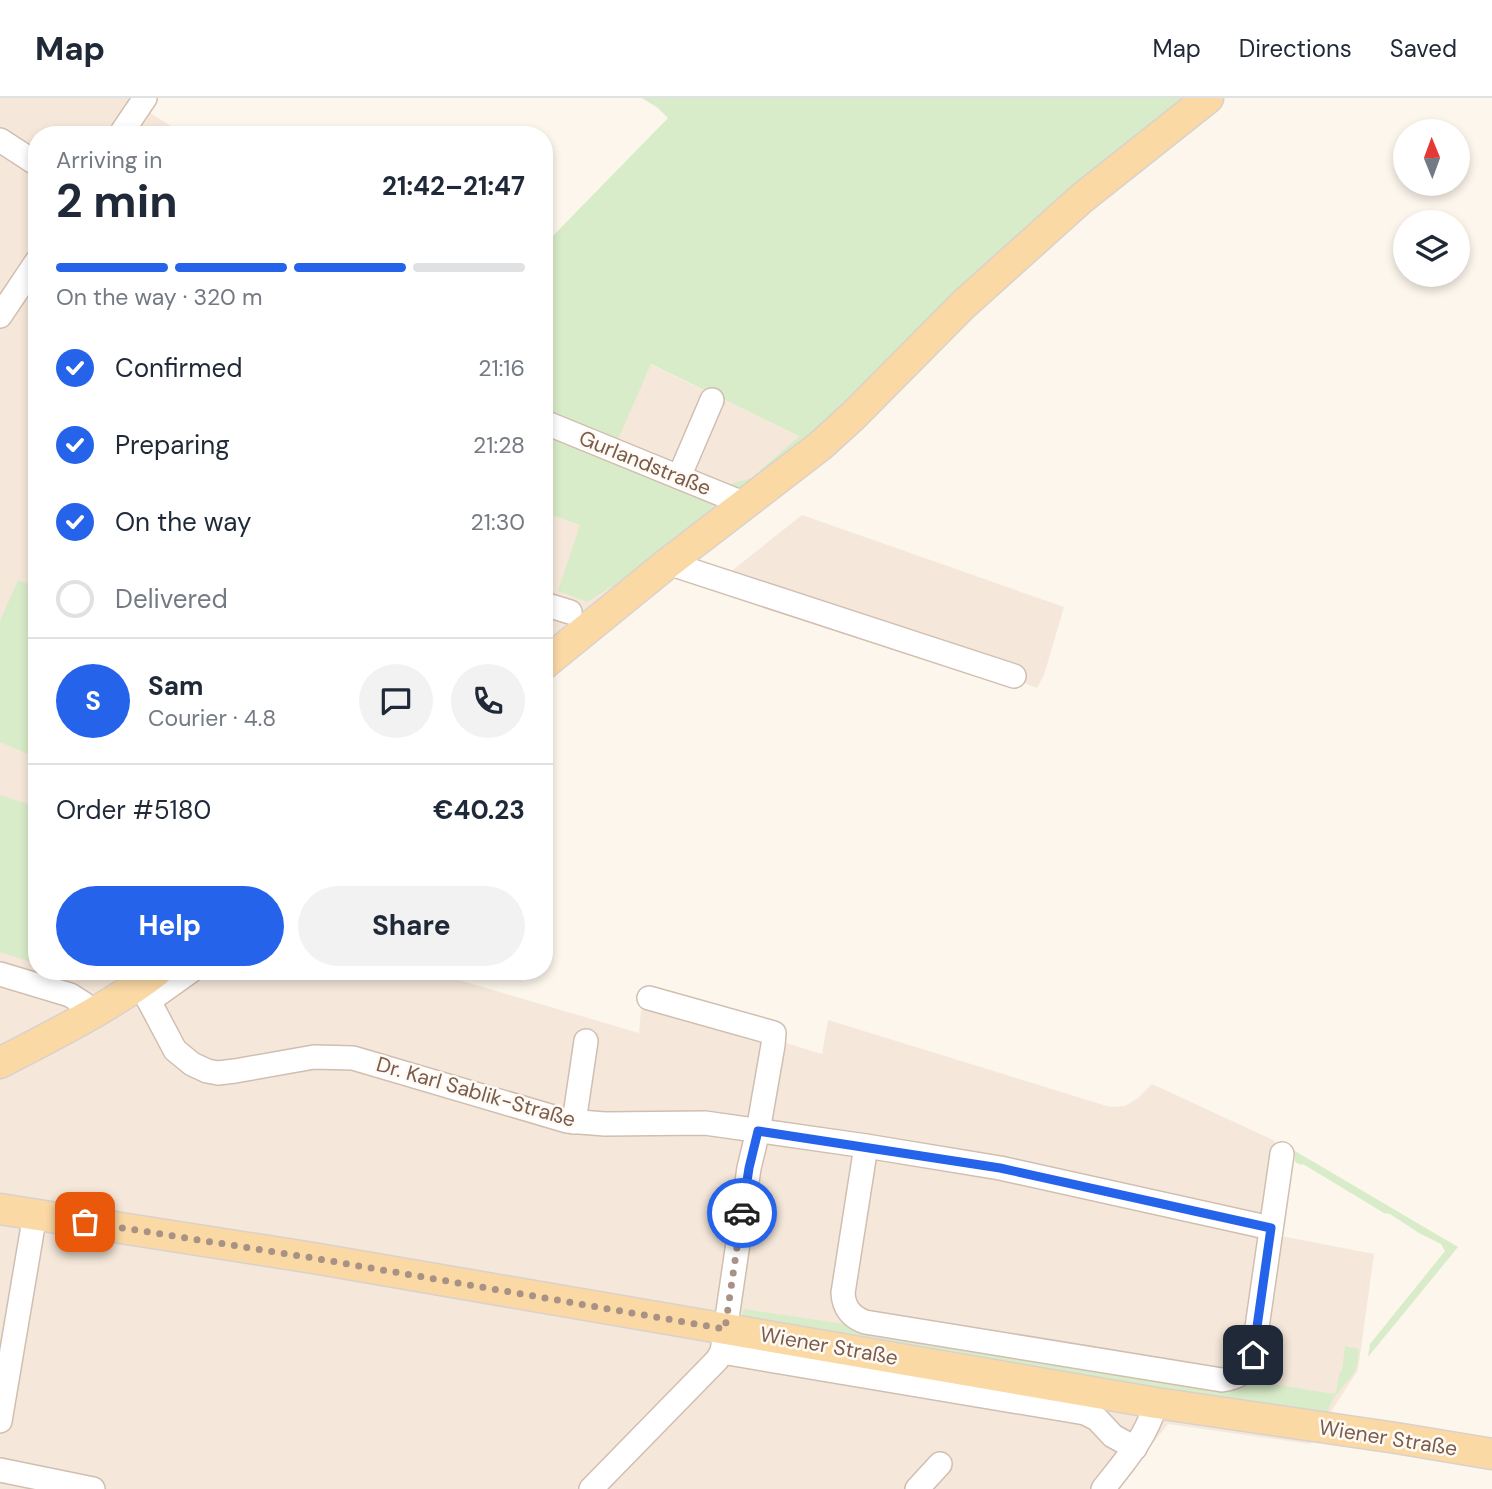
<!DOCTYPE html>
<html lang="en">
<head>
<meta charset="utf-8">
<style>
  :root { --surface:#fff; --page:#f2f2f3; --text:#1f2937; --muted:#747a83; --line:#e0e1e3; --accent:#2563eb }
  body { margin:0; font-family:"DM Sans",sans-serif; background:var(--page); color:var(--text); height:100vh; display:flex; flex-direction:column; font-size:26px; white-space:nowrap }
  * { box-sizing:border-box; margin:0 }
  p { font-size:23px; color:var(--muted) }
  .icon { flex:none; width:38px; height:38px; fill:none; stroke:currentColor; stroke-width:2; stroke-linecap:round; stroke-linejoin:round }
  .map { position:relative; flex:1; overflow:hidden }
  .drawer { position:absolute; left:28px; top:28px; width:525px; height:854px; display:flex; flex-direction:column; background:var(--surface); border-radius:28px; box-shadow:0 4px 10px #0003 }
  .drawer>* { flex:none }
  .needle { width:46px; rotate:359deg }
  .fabs { position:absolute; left:1393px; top:21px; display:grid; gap:14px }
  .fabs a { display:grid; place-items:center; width:77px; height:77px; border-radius:50%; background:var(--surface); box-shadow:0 4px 10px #0003; font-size:35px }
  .pin { position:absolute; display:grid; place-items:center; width:60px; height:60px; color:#fff; margin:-30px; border-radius:14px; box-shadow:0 4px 10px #0006 }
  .courier { position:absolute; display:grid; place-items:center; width:70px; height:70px; margin:-35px; border:5px solid #2563eb; border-radius:50%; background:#fff; color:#222; box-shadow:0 2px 9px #0007 }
  .overview em { font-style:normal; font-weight:700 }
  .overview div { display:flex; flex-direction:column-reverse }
  .overview { display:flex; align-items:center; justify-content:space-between; height:119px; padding:0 28px }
  h1 { font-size:46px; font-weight:700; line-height:52px }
  .bar { display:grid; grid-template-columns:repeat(4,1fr); gap:10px 7px; align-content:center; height:84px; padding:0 28px }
  .bar i { height:9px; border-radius:5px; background:var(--line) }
  .bar .on { background:var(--accent) }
  .bar p { grid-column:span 4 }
  .line { display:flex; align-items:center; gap:18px; padding:0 28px; border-top:2px solid var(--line) }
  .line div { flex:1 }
  .round { display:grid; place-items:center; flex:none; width:74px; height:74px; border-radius:37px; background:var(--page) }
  ol { padding:0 28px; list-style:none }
  li { display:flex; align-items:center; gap:21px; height:77px }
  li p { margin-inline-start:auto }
  li .icon { padding:7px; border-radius:50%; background:var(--accent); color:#fff; stroke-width:4 }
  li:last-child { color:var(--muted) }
  li i { width:38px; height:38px; border:4px solid var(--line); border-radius:50% }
  .cta { display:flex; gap:14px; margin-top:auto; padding:14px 28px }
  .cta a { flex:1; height:80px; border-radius:42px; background:var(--accent); color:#fff; font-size:28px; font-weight:700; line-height:80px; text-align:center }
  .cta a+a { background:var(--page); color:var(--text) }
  header { display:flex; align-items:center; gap:42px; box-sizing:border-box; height:98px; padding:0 35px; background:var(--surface); border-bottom:2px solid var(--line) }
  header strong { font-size:33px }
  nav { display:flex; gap:38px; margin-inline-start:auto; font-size:24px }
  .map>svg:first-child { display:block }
</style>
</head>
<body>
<header>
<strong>Map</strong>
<nav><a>Map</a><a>Directions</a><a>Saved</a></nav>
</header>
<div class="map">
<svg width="1492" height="1391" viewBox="0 0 1492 1391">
  <rect width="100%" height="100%" fill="#fdf6ec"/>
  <g fill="#f5e8da">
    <polygon points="0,0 127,0 185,37 37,37 37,873 428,873 639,935 642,901 822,956 828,922 1110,1009 1125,1008 1138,1000 1152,986 1275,1043 1267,1106 1281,1138 1374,1156 1358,1272 1310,1346 1168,1326 1116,1391 0,1391"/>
    <polygon points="650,266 799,338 751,380 724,389 714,413 646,464 544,546 544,318"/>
    <polygon points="802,417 1064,509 1044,577 1037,590 729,475"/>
  </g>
  <g fill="#d8ecc9">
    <polygon points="642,0 1195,0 879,282 740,395 728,387 751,380 799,338 651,266 616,346 544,318 544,147 668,20 658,10"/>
    <polygon points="544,329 713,403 713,413 634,475 587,504 558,493 580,427 544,414"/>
    <polygon points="18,482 37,490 37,660 0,644 0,523"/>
    <polygon points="0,697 37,709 37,866 0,854"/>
    <polygon points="1295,1053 1458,1149 1368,1259 1370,1246 1445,1153 1441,1146 1419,1135 1390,1116 1384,1115 1303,1066 1301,1067 1295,1064"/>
    <path d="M 744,1211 C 940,1242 1138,1263 1334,1296 L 1336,1294 L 1340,1273 L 1342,1273 L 1345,1248 L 1359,1251 C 1358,1258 1358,1267 1355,1273 C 1347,1287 1330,1298 1328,1315 L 1332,1317 L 1492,1341 L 1492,1348 L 744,1221 L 742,1218 Z"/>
  </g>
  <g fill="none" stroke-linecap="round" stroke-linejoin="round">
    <g stroke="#d1beb0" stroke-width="26">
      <g id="minor">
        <polyline points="120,37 145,0"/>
        <polyline points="0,42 37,66"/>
        <polyline points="0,218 37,163"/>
        <polyline points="544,324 745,406"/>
        <polyline points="679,379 712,302"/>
        <polyline points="668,465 1014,578"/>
        <polyline points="544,506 570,514"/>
        <polyline points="0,876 70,897 84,906 91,916"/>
        <polyline points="140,886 175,952 192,966 207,973 218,975 235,973 314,959 353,960 567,1023 605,1026 705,1025 866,1048 1000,1070 1271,1130"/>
        <polyline points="149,903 191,873"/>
        <polyline points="574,1024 586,943"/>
        <path d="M 866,1048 L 843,1195 C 844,1210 851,1219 865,1224 L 1222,1282 C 1242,1279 1245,1274 1253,1257 L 1282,1056"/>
        <polyline points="722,1254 1085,1315 1097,1321 1113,1338 1135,1350"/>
        <polyline points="0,1323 35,1116"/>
        <polyline points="0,1372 93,1391"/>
        <polyline points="591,1391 717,1262 722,1254 749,1070 758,1033 773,947 774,935 649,900"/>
        <polyline points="917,1391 940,1366"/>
        <path d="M 1103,1391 C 1125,1363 1146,1340 1156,1305"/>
      </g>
    </g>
    <g stroke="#dad1cd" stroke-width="33">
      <g id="major">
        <polyline points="544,566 668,465 820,348 853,318 963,207 1082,100 1208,0"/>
        <path d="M 0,965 C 53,937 109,910 157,873"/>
        <polyline points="0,1111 313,1160 1156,1305 1396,1340 1492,1356"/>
      </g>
    </g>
    <use href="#minor" stroke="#fff" stroke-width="23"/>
    <use href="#major" stroke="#fbd9a5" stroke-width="30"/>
  </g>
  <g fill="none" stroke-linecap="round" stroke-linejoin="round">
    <polyline stroke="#a89285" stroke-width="7" stroke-dasharray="0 12.6" points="85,1124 313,1160 725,1231 742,1115"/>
    <polyline stroke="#2563eb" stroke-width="9" points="742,1115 749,1070 758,1033 1000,1070 1271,1130 1253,1257"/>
  </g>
  <g text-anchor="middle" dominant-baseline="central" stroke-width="5" stroke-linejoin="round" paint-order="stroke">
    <g font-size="21" fill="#7a5c4d" stroke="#fffaf3">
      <text transform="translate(645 365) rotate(22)">Gurlandstraße</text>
      <text transform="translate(476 994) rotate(16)">Dr. Karl Sablik-Straße</text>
      <text transform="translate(829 1248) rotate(10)">Wiener Straße</text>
      <text transform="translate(1388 1340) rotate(9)">Wiener Straße</text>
    </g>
  </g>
</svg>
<div class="fabs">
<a><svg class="needle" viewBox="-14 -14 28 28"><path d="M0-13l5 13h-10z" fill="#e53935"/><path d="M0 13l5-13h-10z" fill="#747a83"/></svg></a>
<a><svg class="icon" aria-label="layers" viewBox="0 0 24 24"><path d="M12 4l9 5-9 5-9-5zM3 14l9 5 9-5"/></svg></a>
</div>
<div class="pin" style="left:85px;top:1124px;background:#ea580c"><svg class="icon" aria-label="bag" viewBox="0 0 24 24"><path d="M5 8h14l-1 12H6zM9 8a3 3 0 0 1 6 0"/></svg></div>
<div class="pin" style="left:1253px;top:1257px;background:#1f2937"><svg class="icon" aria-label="home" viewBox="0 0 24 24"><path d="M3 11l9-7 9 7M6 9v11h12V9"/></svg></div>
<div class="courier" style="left:742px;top:1115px"><svg class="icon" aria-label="car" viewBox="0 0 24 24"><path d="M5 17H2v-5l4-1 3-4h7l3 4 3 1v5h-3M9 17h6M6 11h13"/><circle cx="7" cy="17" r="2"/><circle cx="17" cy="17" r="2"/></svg></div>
<section class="drawer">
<div class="overview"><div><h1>2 min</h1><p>Arriving in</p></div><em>21:42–21:47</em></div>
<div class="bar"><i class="on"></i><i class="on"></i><i class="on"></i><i></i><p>On the way · 320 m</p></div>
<ol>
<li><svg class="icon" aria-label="check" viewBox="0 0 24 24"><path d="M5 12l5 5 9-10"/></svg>Confirmed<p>21:16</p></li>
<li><svg class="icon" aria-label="check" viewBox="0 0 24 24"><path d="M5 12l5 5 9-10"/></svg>Preparing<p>21:28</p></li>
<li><svg class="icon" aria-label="check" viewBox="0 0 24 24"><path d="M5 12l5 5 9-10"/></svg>On the way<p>21:30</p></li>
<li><i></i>Delivered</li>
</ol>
<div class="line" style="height:126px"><b class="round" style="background:var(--accent);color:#fff">S</b><div><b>Sam</b><p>Courier · 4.8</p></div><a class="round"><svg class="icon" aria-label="chat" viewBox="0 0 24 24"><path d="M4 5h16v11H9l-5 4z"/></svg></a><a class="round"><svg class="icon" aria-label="phone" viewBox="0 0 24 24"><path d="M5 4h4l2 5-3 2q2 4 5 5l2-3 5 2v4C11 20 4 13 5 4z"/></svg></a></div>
<div class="line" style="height:91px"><div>Order #5180</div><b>€40.23</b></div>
<div class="cta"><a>Help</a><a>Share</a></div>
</section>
</div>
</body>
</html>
